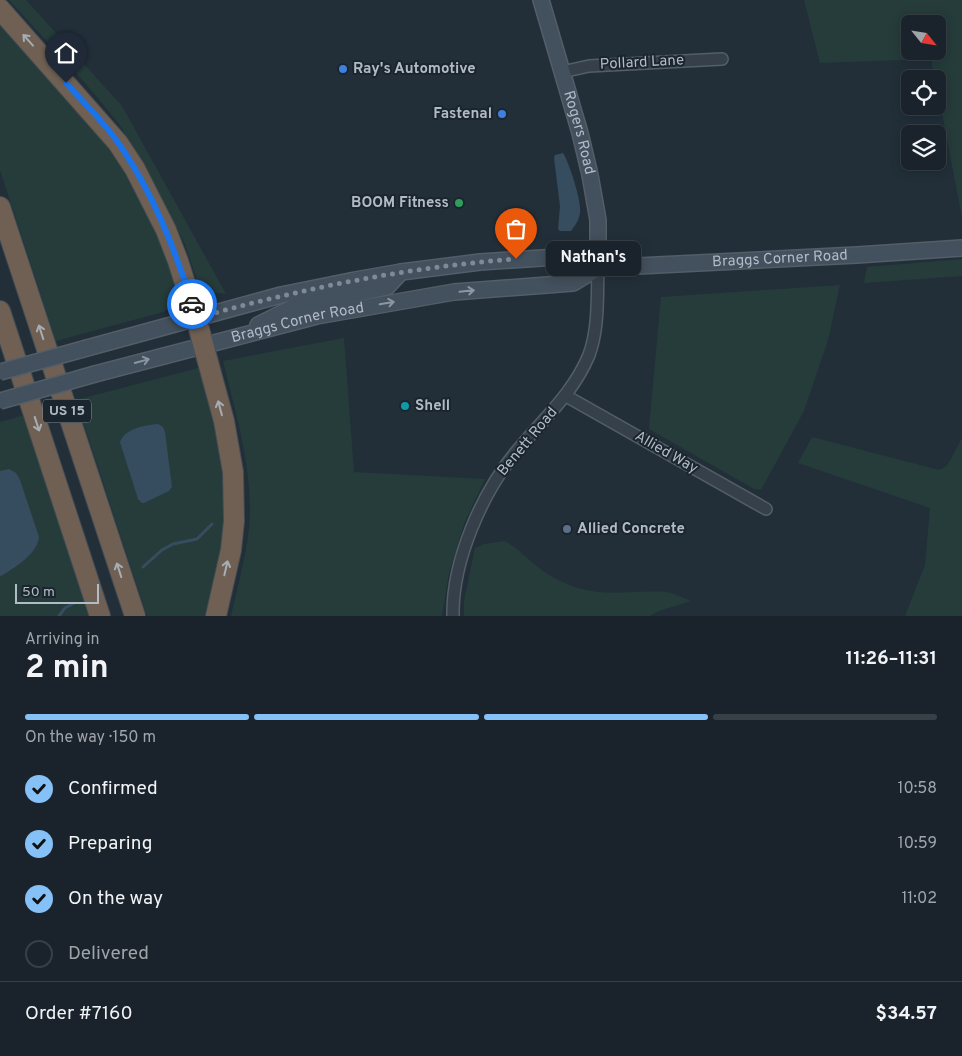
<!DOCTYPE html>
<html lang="en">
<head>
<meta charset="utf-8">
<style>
  :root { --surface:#1a232b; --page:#232b33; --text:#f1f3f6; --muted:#9fa4a9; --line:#384047; --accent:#85c0f6 }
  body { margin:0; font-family:Overpass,sans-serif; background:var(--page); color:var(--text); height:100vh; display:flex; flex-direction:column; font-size:19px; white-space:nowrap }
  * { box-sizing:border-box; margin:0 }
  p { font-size:16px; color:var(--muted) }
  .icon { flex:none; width:28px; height:28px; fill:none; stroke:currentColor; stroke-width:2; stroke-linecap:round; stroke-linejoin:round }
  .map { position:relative; height:616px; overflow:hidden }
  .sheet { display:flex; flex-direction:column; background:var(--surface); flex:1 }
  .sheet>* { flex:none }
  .needle { width:32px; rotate:120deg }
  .fabs { position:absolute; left:901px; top:15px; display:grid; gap:10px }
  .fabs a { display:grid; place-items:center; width:45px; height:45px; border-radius:8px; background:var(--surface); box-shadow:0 2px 12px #0003,0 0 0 1px var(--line); font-size:25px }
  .scale { position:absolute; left:15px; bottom:12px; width:84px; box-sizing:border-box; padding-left:5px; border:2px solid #b0bbc6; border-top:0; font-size:14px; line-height:18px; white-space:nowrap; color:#b0bbc6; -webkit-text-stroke:4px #1b252e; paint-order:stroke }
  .pin { position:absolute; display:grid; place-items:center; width:42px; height:42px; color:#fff; margin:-51px -21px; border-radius:50% 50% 50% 0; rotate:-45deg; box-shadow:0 0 5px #0007 }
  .pin .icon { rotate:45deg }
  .courier { position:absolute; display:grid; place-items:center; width:50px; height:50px; margin:-25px; border:4px solid #1a73e8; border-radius:50%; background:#fff; color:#222; box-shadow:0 1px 6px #0007 }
  .bubble { position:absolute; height:35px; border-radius:8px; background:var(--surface); box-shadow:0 2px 12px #0003,0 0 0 1px var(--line); font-size:16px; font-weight:700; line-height:35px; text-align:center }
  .headline em { font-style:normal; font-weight:700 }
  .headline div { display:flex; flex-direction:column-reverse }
  .headline { display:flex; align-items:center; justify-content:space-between; height:85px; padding:0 25px }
  h1 { font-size:32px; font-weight:700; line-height:38px }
  .bar { display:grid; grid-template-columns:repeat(4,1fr); gap:8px 5px; align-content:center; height:60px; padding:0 25px }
  .bar i { height:6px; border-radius:4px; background:var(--line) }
  .bar .on { background:var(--accent) }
  .bar p { grid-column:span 4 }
  .line { display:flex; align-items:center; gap:12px; padding:0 25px; border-top:1px solid var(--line) }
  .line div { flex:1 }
  ol { padding:0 25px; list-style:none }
  li { display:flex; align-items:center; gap:15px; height:55px }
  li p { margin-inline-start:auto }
  li .icon { padding:5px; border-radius:50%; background:var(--accent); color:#111; stroke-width:4 }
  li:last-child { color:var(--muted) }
  li i { width:28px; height:28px; border:2px solid var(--line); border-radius:50% }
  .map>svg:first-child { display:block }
</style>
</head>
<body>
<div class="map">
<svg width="962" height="616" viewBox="0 0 962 616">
  <rect width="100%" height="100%" fill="#222f39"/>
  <g fill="#253c3b" fill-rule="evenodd">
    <polygon points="9,0 26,0 122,106 226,294 210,292 204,289 198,283 185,244 147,169 119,124 86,84"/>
    <path d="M 804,0 L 962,0 L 962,218 L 938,91 L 938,79 L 935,79 L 931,59 L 820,63 ZM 910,24 L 938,24 L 938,51 L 910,51 Z"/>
    <polygon points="0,16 118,157 157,228 182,299 173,301 169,308 163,312 56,341 0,170"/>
    <polygon points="962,259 962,276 864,283 867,267"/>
    <polygon points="840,285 828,340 804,411 761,490 754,489 649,429 661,297"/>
    <path d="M 344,338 L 354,472 L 485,479 L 464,524 L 449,573 L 442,616 L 231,616 C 238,585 249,546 250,515 C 251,462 235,411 223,361 Z"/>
    <polygon points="202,367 226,473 224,550 208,616 147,616 76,400"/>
    <polygon points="24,415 90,616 0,616 0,422"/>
    <polygon points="812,437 939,470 947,466 962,438 962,616 905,616 925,565 930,508 798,463"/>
    <path d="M 505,541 C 516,547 522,554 532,562 C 545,574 562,583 578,588 C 607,597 636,590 666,592 C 674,593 683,598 691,601 L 659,611 L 650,616 L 464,616 L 464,601 L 475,548 L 484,544 Z"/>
  </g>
  <g fill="#364d60">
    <path d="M 563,153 C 569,162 582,202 580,213 C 579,220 575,226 571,231 L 560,231 L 558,229 L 560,206 L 554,158 L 555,155 Z"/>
    <path d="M 158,424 L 163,427 L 165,432 L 172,487 L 169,491 L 144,503 L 142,503 L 138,499 L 120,442 C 125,429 144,425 158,424 Z"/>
    <path d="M 9,469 L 16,473 L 20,480 L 39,537 C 37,554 17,566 3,575 L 0,576 L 0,471 Z"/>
  </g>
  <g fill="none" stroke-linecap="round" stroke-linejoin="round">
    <g stroke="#364d60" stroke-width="3">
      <polyline points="143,567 162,550 173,544 197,539 212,524"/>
      <polyline points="59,616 65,608 74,603"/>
    </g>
    <g stroke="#535e67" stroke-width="14">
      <g id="street">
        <polyline points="562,72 589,66 722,59"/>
        <polyline points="566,396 766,509"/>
        <path d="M 453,616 C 452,561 482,493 516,452 C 542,420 573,394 589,355 C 599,328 597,296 598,268"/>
      </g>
    </g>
    <g stroke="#535e67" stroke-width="18">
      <g id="secondary">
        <path id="s1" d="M 541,0 L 580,133 L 590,175 L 598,220 L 598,268"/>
        <polyline points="258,325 294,307 387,287 401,272"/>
        <path id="s2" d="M 87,348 L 281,295 L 355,280 L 401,272 L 480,262 L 572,256 L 598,268 L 857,255 L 962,248"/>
        <path id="s3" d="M 95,374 L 317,316 L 454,292 L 573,283 L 598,268"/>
      </g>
    </g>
    <g stroke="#404b54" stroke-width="22">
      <g id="highway">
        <polyline points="0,9 118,143 135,169 166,230 178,261 196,318 224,421 233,472 234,521 231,550 216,616"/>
        <polyline points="0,207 135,616"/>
        <polyline points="0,311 100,616"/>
      </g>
    </g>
    <use href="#street" stroke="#35404a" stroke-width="11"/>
    <use href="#secondary" stroke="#43505d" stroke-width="15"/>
    <use href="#highway" stroke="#6f6053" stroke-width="20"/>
    <g stroke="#535e67" stroke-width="18" stroke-linecap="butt">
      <g id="secondary-bridge">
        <polyline points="0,372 87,348"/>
        <polyline points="0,401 95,374"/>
      </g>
    </g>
    <use href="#secondary-bridge" stroke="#43505d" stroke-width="15"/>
  </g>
  <defs><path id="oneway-shaft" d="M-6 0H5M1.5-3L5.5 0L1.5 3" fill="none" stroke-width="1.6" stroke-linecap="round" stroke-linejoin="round" transform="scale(1.25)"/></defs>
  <g stroke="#a6adb5">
    <use href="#oneway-shaft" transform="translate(28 40) rotate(-132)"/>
    <use href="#oneway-shaft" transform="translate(41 332) rotate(-108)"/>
    <use href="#oneway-shaft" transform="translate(220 408) rotate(-105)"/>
    <use href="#oneway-shaft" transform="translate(37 424) rotate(72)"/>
    <use href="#oneway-shaft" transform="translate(226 568) rotate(-77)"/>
    <use href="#oneway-shaft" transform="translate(119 570) rotate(-108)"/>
  </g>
  <g stroke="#8a96a1">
    <use href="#oneway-shaft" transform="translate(467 291) rotate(-6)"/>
    <use href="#oneway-shaft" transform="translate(387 303) rotate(-10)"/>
    <use href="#oneway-shaft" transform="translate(142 361) rotate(-15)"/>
  </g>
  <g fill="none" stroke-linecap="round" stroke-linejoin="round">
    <path stroke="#7e8a95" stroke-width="5" stroke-dasharray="0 9" d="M 192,304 L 196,318 C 301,289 407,267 516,259"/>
    <path stroke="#1a73e8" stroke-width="6" d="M 66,83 C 84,103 104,122 119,144 C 153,193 175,248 192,304"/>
  </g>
  <g fill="#3f7fe0" stroke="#1b252e" stroke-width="2">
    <circle cx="343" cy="69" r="5"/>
    <circle cx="502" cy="114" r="5"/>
  </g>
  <circle fill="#2e9e5b" stroke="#1b252e" stroke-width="2" cx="459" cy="203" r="5"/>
  <circle fill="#0f9aa8" stroke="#1b252e" stroke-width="2" cx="405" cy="406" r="5"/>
  <circle fill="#5c6f8a" stroke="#1b252e" stroke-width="2" cx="567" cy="529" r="5"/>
  <g text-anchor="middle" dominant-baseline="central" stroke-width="4" stroke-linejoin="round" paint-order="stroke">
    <rect fill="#1b252e" stroke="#838e98" stroke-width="1" x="43" y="399.5" width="48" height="23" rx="4"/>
    <g font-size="14" font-weight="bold" fill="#b0bbc6">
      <text x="67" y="411">US 15</text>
    </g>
    <g font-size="15" fill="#b0bbc6" stroke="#1b252e">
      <text transform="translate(642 63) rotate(-3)">Pollard Lane</text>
      <text stroke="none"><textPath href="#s1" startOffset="138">Rogers Road</textPath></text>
      <text stroke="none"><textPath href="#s2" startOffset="706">Braggs Corner Road</textPath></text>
      <text stroke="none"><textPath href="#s3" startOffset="209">Braggs Corner Road</textPath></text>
      <text transform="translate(528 442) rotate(-50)">Benett Road</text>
      <text transform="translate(666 453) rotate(30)">Allied Way</text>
    </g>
    <g font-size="15" font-weight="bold" fill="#b0bbc6" stroke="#1b252e" text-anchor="start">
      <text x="353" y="69">Ray's Automotive</text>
      <text x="492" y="114" text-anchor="end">Fastenal</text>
      <text x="449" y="203" text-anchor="end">BOOM Fitness</text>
      <text x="415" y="406">Shell</text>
      <text x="577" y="529">Allied Concrete</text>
    </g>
  </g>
</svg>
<div class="fabs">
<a><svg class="needle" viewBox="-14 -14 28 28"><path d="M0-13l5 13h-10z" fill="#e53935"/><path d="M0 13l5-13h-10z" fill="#9fa4a9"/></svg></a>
<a><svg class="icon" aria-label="locate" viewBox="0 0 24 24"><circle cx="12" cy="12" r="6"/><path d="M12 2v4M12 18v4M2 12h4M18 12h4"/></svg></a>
<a><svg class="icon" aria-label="layers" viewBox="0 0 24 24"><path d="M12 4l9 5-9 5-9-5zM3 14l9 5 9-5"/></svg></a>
</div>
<div class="scale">50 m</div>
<div class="pin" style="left:516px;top:259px;background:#ea580c"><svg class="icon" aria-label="bag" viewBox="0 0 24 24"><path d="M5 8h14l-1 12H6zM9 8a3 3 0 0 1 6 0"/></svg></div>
<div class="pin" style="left:66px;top:83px;background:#1f2937"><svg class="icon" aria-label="home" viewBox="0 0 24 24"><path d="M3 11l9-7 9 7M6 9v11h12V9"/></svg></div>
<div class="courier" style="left:192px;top:304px"><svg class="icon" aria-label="car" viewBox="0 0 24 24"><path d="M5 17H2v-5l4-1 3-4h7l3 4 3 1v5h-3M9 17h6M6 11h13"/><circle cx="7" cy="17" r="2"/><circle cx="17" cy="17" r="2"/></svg></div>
<div class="bubble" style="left:546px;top:241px;width:95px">Nathan's</div>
</div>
<section class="sheet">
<div class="headline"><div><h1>2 min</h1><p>Arriving in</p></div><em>11:26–11:31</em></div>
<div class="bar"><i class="on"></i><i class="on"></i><i class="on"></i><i></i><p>On the way · 150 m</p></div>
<ol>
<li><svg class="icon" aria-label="check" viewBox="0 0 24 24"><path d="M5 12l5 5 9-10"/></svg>Confirmed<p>10:58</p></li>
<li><svg class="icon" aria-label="check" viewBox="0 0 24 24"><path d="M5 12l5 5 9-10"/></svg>Preparing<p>10:59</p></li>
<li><svg class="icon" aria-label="check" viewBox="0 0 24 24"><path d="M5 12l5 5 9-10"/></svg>On the way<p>11:02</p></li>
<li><i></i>Delivered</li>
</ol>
<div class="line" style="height:65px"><div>Order #7160</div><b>$34.57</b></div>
</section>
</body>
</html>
